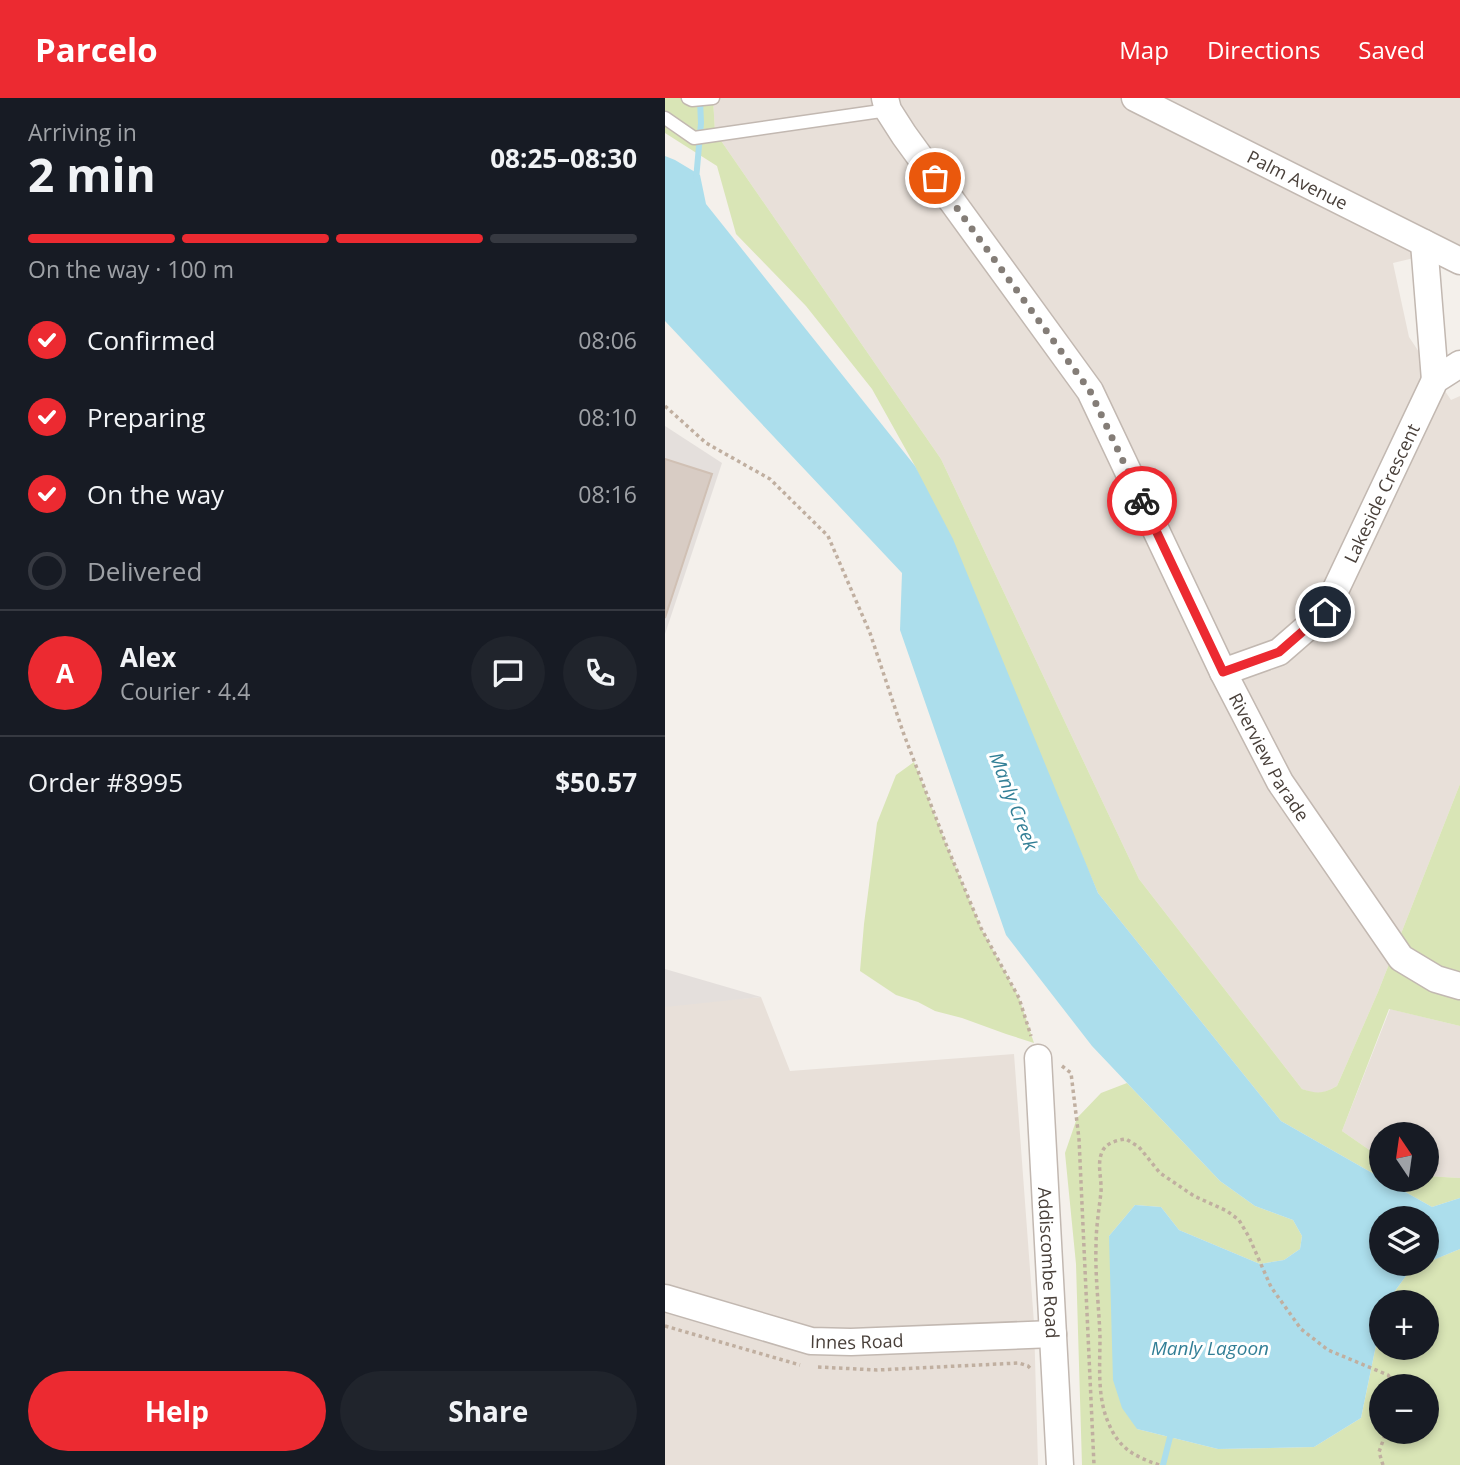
<!DOCTYPE html>
<html lang="en">
<head>
<meta charset="utf-8">
<style>
  :root { --surface:#171b24; --page:#20242c; --text:#f1f3f6; --muted:#9ea1a6; --line:#363941; --accent:#ec2a31 }
  body { margin:0; font-family:"Open Sans",sans-serif; background:var(--page); color:var(--text); height:100vh; display:flex; flex-direction:column; font-size:26px; white-space:nowrap }
  * { box-sizing:border-box; margin:0 }
  p { font-size:23px; color:var(--muted) }
  .icon { flex:none; width:38px; height:38px; fill:none; stroke:currentColor; stroke-width:2; stroke-linecap:round; stroke-linejoin:round }
  .map { position:relative; flex:1; overflow:hidden }
  .side { display:flex; flex-direction:column; background:var(--surface); width:665px }
  .side>* { flex:none }
  .needle { width:46px; rotate:347deg }
  .fabs { position:absolute; left:704px; top:1024px; display:grid; gap:14px }
  .fabs a { display:grid; place-items:center; width:70px; height:70px; border-radius:50%; background:var(--surface); box-shadow:0 4px 10px #0003; font-size:35px }
  .pin { position:absolute; display:grid; place-items:center; width:60px; height:60px; color:#fff; margin:-30px; border:4px solid #fff; border-radius:50%; box-shadow:0 2px 7px #0007 }
  .courier { position:absolute; display:grid; place-items:center; width:70px; height:70px; margin:-35px; border:5px solid #ec2a31; border-radius:50%; background:#fff; color:#222; box-shadow:0 2px 9px #0007 }
  .summary em { font-style:normal; font-weight:700 }
  .summary div { display:flex; flex-direction:column-reverse }
  .summary { display:flex; align-items:center; justify-content:space-between; height:119px; padding:0 28px }
  h1 { font-size:46px; font-weight:700; line-height:52px }
  .bar { display:grid; grid-template-columns:repeat(4,1fr); gap:10px 7px; align-content:center; height:84px; padding:0 28px }
  .bar i { height:9px; border-radius:5px; background:var(--line) }
  .bar .active { background:var(--accent) }
  .bar p { grid-column:span 4 }
  .line { display:flex; align-items:center; gap:18px; padding:0 28px; border-top:2px solid var(--line) }
  .line div { flex:1 }
  .round { display:grid; place-items:center; flex:none; width:74px; height:74px; border-radius:37px; background:var(--page) }
  ol { padding:0 28px; list-style:none }
  li { display:flex; align-items:center; gap:21px; height:77px }
  li p { margin-inline-start:auto }
  li .icon { padding:7px; border-radius:50%; background:var(--accent); color:#fff; stroke-width:4 }
  li:last-child { color:var(--muted) }
  li i { width:38px; height:38px; border:4px solid var(--line); border-radius:50% }
  .cta { display:flex; gap:14px; margin-top:auto; padding:14px 28px }
  .cta a { flex:1; height:80px; border-radius:42px; background:var(--accent); color:#fff; font-size:28px; font-weight:700; line-height:80px; text-align:center }
  .cta a+a { background:var(--page); color:var(--text) }
  header { display:flex; align-items:center; gap:42px; box-sizing:border-box; height:98px; padding:0 35px; background:var(--accent); color:#fff }
  header strong { font-size:33px }
  nav { display:flex; gap:38px; margin-inline-start:auto; font-size:24px }
  main { display:flex; flex:1; min-height:0 }
  .map>svg:first-child { display:block }
</style>
</head>
<body>
<header>
<strong>Parcelo</strong>
<nav><a>Map</a><a>Directions</a><a>Saved</a></nav>
</header>
<main>
<section class="side">
<div class="summary"><div><h1>2 min</h1><p>Arriving in</p></div><em>08:25–08:30</em></div>
<div class="bar"><i class="active"></i><i class="active"></i><i class="active"></i><i></i><p>On the way · 100 m</p></div>
<ol>
<li><svg class="icon" aria-label="check" viewBox="0 0 24 24"><path d="M5 12l5 5 9-10"/></svg>Confirmed<p>08:06</p></li>
<li><svg class="icon" aria-label="check" viewBox="0 0 24 24"><path d="M5 12l5 5 9-10"/></svg>Preparing<p>08:10</p></li>
<li><svg class="icon" aria-label="check" viewBox="0 0 24 24"><path d="M5 12l5 5 9-10"/></svg>On the way<p>08:16</p></li>
<li><i></i>Delivered</li>
</ol>
<div class="line" style="height:126px"><b class="round" style="background:var(--accent);color:#fff">A</b><div><b>Alex</b><p>Courier · 4.4</p></div><a class="round"><svg class="icon" aria-label="chat" viewBox="0 0 24 24"><path d="M4 5h16v11H9l-5 4z"/></svg></a><a class="round"><svg class="icon" aria-label="phone" viewBox="0 0 24 24"><path d="M5 4h4l2 5-3 2q2 4 5 5l2-3 5 2v4C11 20 4 13 5 4z"/></svg></a></div>
<div class="line" style="height:91px"><div>Order #8995</div><b>$50.57</b></div>
<div class="cta"><a>Help</a><a>Share</a></div>
</section>
<div class="map">
<svg width="795" height="1367" viewBox="0 0 795 1367">
  <rect width="100%" height="100%" fill="#f4f0eb"/>
  <g fill="#e8e0d9">
    <polygon points="48,0 795,0 795,149 728,165 744,239 786,302 795,298 795,686 713,894 672,988 662,993 651,996 637,991 474,781 276,361 50,34"/>
    <polygon points="96,899 125,973 349,956 369,1225 373,1367 0,1367 0,907"/>
    <polygon points="725,911 795,928 795,1080 761,1078 761,1036 716,1036 716,1060 677,1033"/>
  </g>
  <g fill="#e4dfdc">
    <polygon points="0,328 57,365 0,536"/>
    <polygon points="0,871 96,899 0,909"/>
  </g>
  <g fill="#d9e5b6" fill-rule="evenodd">
    <path d="M 0,0 L 48,0 L 50,34 L 276,361 L 474,781 L 637,991 C 653,996 657,996 672,988 L 713,894 L 795,686 L 795,928 L 724,911 L 677,1033 L 716,1060 L 716,1080 L 616,1023 L 433,795 L 250,368 L 207,291 L 141,208 L 71,136 L 52,68 L 0,35 Z"/>
    <polygon points="249,664 281,746 316,830 354,900 369,945 341,936 297,920 270,913 253,904 231,897 195,873 199,826 212,725 231,677"/>
    <path d="M 462,985 L 555,1083 L 590,1108 L 628,1122 L 637,1138 L 635,1151 L 619,1162 L 595,1166 L 514,1132 L 496,1109 L 470,1107 L 444,1138 L 472,1331 L 553,1351 L 649,1349 L 696,1320 L 716,1223 L 716,1250 L 761,1250 L 761,1204 L 722,1204 L 746,1171 L 795,1151 L 795,1367 L 417,1367 L 411,1166 L 400,1055 L 412,1020 L 436,995 ZM 716,1288 L 761,1288 L 761,1334 L 716,1334 Z"/>
    <polygon points="761,1078 795,1080 795,1100 767,1109 719,1082 761,1082"/>
  </g>
  <polygon fill="#acdeec" points="0,58 10,62 35,77 41,106 250,368 288,441 433,795 616,1023 716,1080 716,1082 719,1082 767,1109 795,1100 795,1151 761,1165 761,1120 716,1120 716,1166 759,1166 746,1171 722,1204 716,1204 716,1223 696,1320 649,1349 553,1351 472,1331 457,1310 448,1282 444,1138 470,1107 496,1109 514,1132 595,1166 619,1162 635,1151 637,1138 628,1122 590,1108 555,1083 427,948 341,837 235,532 237,475 0,223"/>
  <g fill="none" stroke-linecap="round" stroke-linejoin="round">
    <g stroke="#acdeec" stroke-width="6">
      <polyline points="31,82 36,25 35,2"/>
      <polyline points="498,1367 505,1339 511,1334"/>
    </g>
  </g>
  <polygon fill="#d8ccc4" stroke="#d0c0b4" stroke-width="2" points="0,361 47,376 0,520"/>
  <g fill="none" stroke-linecap="round" stroke-linejoin="round">
    <g stroke="#c2b8b1" stroke-width="15">
      <g id="service">
        <polyline points="23,0 27,2 48,0"/>
        <polyline points="0,20 29,40 223,12"/>
      </g>
    </g>
    <g stroke="#c2b8b1" stroke-width="29">
      <g id="minor">
        <path id="s1" d="M 220,0 L 223,12 L 239,37 L 425,293 L 558,574 L 615,684 L 736,860 L 771,881 L 795,888"/>
        <path id="s2" d="M 470,0 L 795,163"/>
        <polyline points="759,145 770,282"/>
        <path id="s3" d="M 558,574 L 614,554 L 660,514 L 770,282 L 795,266"/>
        <path id="s4" d="M 373,960 L 395,1367"/>
        <path id="s5" d="M 0,1200 L 146,1243 L 186,1244 L 388,1236"/>
      </g>
    </g>
    <g stroke="#c0afa0" stroke-width="3.5" stroke-dasharray="3.5 3.5" stroke-linecap="butt">
      <polyline points="0,308 41,345 105,381 163,438 205,535 238,634 281,746 316,830 354,900 366,938"/>
      <polyline points="397,968 406,975 414,1041 429,1367"/>
      <polyline points="0,1228 135,1267"/>
      <polyline points="153,1269 212,1272 354,1265 363,1268 367,1272"/>
      <path d="M 494,1367 C 469,1358 454,1351 443,1324 C 432,1298 435,1267 435,1239 C 434,1209 430,1178 431,1148 C 431,1129 434,1112 436,1094 C 437,1080 431,1065 438,1052 C 443,1044 453,1042 461,1041 L 474,1049 L 495,1075 L 529,1098 L 562,1113 L 574,1122 L 584,1139 L 606,1189 L 636,1231 L 663,1252 L 723,1277 L 730,1288"/>
      <polyline points="718,1367 714,1354 721,1334"/>
    </g>
    <use href="#service" stroke="#fff" stroke-width="12"/>
    <use href="#minor" stroke="#fff" stroke-width="26"/>
  </g>
  <g fill="none" stroke-linecap="round" stroke-linejoin="round">
    <polyline stroke="#847d77" stroke-width="7" stroke-dasharray="0 12.6" points="270,80 425,293 477,403"/>
    <polyline stroke="#ec2a31" stroke-width="9" points="477,403 558,574 614,554 660,514"/>
  </g>
  <g text-anchor="middle" dominant-baseline="central" stroke-width="6" stroke-linejoin="round" paint-order="stroke">
    <g font-size="18" fill="#483f39" stroke="#fff">
      <text stroke="none"><textPath href="#s2" startOffset="182">Palm Avenue</textPath></text>
      <text stroke="none"><textPath href="#s3" startOffset="252">Lakeside Crescent</textPath></text>
      <text stroke="none"><textPath href="#s1" startOffset="766">Riverview Parade</textPath></text>
      <text stroke="none"><textPath href="#s4" startOffset="205">Addiscombe Road</textPath></text>
      <text stroke="none"><textPath href="#s5" startOffset="198">Innes Road</textPath></text>
    </g>
    <g font-size="19" font-style="italic" fill="#327f96" stroke="#fff">
      <text transform="translate(349 703) rotate(69)">Manly Creek</text>
      <text x="545" y="1250">Manly Lagoon</text>
    </g>
  </g>
</svg>
<div class="fabs">
<a><svg class="needle" viewBox="-14 -14 28 28"><path d="M0-13l5 13h-10z" fill="#e53935"/><path d="M0 13l5-13h-10z" fill="#9ea1a6"/></svg></a>
<a><svg class="icon" aria-label="layers" viewBox="0 0 24 24"><path d="M12 4l9 5-9 5-9-5zM3 14l9 5 9-5"/></svg></a>
<a>+</a>
<a>−</a>
</div>
<div class="pin" style="left:270px;top:80px;background:#ea580c"><svg class="icon" aria-label="bag" viewBox="0 0 24 24"><path d="M5 8h14l-1 12H6zM9 8a3 3 0 0 1 6 0"/></svg></div>
<div class="pin" style="left:660px;top:514px;background:#1f2937"><svg class="icon" aria-label="home" viewBox="0 0 24 24"><path d="M3 11l9-7 9 7M6 9v11h12V9"/></svg></div>
<div class="courier" style="left:477px;top:403px"><svg class="icon" aria-label="bike" viewBox="0 0 24 24"><circle cx="6" cy="16" r="4"/><circle cx="18" cy="16" r="4"/><path d="M6 16l4-8h5l3 8M10 8l3 8H6M13 5h3"/></svg></div>
</div>
</main>
</body>
</html>
